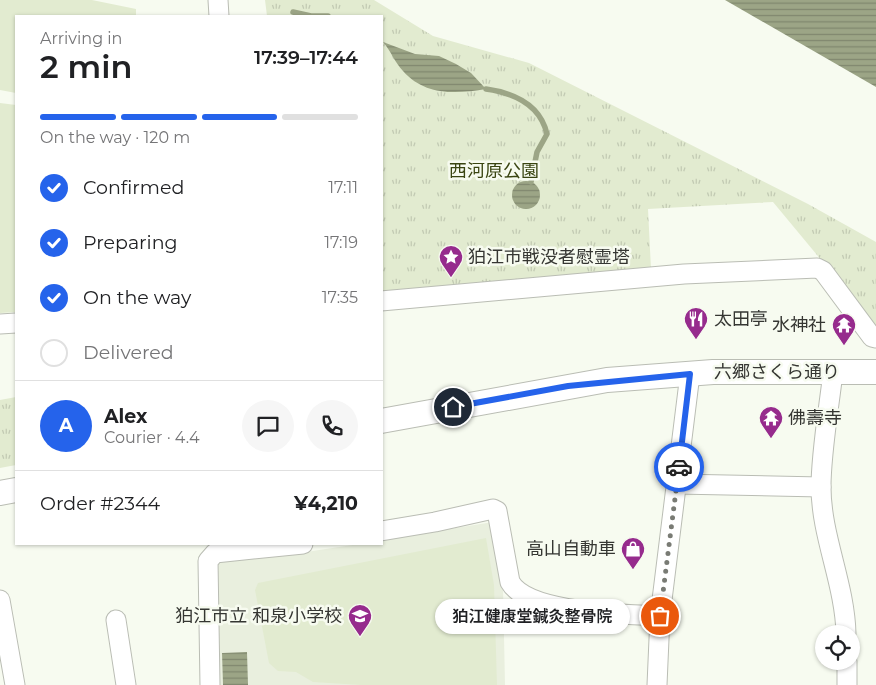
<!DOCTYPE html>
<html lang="en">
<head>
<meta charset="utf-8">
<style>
  :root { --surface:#fff; --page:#f6f6f6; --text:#202124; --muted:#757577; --line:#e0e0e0; --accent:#2563eb }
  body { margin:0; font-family:Montserrat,"Noto Sans JP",sans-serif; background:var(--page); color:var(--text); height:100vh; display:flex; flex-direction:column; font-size:19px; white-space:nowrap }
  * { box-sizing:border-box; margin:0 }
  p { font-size:16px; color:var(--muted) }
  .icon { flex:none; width:28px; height:28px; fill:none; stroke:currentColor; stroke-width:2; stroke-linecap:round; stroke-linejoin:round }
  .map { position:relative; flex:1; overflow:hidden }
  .sheet { position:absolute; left:15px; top:15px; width:368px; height:530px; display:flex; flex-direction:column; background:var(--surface); border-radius:0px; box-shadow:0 1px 4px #0004 }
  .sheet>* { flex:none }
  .buttons { position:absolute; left:815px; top:625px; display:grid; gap:10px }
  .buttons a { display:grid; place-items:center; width:45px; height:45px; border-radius:50%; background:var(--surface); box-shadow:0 1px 4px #0004; font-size:25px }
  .pin { position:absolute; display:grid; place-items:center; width:42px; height:42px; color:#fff; margin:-21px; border:2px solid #fff; border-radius:50%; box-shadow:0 1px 5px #0007 }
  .courier { position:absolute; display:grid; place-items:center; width:50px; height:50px; margin:-25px; border:4px solid #2563eb; border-radius:50%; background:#fff; color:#222; box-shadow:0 1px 6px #0007 }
  .bubble { position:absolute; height:35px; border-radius:18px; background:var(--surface); box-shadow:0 1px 4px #0004; font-size:16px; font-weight:600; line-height:35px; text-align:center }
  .head em { font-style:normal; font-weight:600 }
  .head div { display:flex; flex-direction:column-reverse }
  .head { display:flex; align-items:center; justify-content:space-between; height:85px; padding:0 25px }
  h1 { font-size:32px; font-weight:600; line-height:38px }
  .bar { display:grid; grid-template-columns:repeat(4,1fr); gap:8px 5px; align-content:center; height:60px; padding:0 25px }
  .bar i { height:6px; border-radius:4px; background:var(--line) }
  .bar .active { background:var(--accent) }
  .bar p { grid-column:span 4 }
  .line { display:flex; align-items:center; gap:12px; padding:0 25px; border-top:1px solid var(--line) }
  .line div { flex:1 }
  .round { display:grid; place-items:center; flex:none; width:52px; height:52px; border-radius:26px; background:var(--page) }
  ol { padding:0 25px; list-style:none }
  li { display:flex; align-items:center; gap:15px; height:55px }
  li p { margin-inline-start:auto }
  li .icon { padding:5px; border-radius:50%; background:var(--accent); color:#fff; stroke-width:4 }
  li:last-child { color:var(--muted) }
  li i { width:28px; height:28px; border:2px solid var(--line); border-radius:50% }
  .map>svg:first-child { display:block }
</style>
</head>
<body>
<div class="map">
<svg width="876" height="685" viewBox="0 0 876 685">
  <defs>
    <pattern id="park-tufts" width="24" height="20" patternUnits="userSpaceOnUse" patternTransform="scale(1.25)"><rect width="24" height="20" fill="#e2ebd0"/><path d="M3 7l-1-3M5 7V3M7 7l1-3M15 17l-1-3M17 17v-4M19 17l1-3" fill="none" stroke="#c2cab3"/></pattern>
    <pattern id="water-rules" width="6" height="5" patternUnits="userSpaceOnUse" patternTransform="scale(1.25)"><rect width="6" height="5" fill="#9ca586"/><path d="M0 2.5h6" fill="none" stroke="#80876e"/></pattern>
  </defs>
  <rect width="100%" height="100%" fill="#f7fbf0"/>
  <polygon fill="#e9efde" points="493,522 503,588 505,685 217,685 214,568 218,562 273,557 359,544 381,544 381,540"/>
  <g fill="url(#park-tufts)">
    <polygon points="265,0 374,0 433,36 529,63 808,204 876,242 876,326 773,202 648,209 651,269 381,293 381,16 267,16"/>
    <polygon points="16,397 16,465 0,468 0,400"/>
  </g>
  <g fill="#e2ebd0">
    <polygon points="0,0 92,0 136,9 136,16 16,16 16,93 0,90"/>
    <polygon points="0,103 16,105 16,312 0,313"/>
    <polygon points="486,538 494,585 497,685 361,685 313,682 296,672 278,671 269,663 255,590 258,583"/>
  </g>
  <g fill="url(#water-rules)">
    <polygon points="725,0 876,0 876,87"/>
    <path d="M 383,42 L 415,54 L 439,56 L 456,64 L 471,73 L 486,89 C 456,94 425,96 403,71 C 395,63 391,51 383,42 Z"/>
    <circle cx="526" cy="195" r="14"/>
    <polygon points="247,652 248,685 223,685 222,653"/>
  </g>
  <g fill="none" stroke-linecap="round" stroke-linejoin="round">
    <g stroke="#9ca586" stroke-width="5.5">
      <polyline points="293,12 311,16 328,16"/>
      <path d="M 486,89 C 514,93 540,104 547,134 L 537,152 L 531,182"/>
    </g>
    <g stroke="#babdb4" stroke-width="21">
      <g id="minor">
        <polyline points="218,0 219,16"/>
        <polyline points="381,301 684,274 817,268 823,271 872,337 876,338"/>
        <polyline points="0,324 16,323"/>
        <path d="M 833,372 C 829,408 821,452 821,487 C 821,536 845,584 846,634"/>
        <polyline points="677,484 821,487"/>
        <path d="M 381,531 L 435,522 L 493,509 L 497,511 L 510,582 C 528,614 625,614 660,616"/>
        <polyline points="0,600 15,685"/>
        <polyline points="116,620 126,685"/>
        <polyline points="847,661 847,685"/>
        <polyline points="210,685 208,561 215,553 303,544"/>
        <polyline points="657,685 660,616 690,374"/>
      </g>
    </g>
    <g stroke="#babdb4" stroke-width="26">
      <g id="major">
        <polyline points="381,421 607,380 713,372 876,372"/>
        <polyline points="0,493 16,490"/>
      </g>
    </g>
    <use href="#minor" stroke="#fff" stroke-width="19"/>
    <use href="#major" stroke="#fff" stroke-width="24"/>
  </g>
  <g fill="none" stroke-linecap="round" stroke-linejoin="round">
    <polyline stroke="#797b74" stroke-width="5" stroke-dasharray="0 9" points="660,616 679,467"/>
    <polyline stroke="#2563eb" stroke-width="6" points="453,407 568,386 690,374 679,467"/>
  </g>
  <defs>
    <g id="sight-pin" transform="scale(1.25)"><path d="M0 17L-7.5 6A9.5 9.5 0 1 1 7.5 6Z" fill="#962b8d" stroke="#f7fbf0"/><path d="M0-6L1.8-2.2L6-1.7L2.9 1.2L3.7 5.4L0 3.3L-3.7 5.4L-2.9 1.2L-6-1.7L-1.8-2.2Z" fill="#fff"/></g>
    <g id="restaurant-pin" transform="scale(1.25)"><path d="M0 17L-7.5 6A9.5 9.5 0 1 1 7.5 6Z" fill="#962b8d" stroke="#f7fbf0"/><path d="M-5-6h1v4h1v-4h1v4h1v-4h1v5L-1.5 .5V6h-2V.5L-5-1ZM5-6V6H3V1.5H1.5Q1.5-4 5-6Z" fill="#fff"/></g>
    <g id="temple-pin" transform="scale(1.25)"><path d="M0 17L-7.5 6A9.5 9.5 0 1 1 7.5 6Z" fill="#962b8d" stroke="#f7fbf0"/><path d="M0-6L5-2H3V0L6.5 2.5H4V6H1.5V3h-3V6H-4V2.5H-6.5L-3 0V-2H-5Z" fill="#fff"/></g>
    <g id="shop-pin" transform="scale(1.25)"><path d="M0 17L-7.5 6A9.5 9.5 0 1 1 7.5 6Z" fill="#962b8d" stroke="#f7fbf0"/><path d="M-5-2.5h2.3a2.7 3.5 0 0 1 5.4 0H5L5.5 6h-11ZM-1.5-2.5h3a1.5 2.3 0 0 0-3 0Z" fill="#fff"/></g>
    <g id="school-pin" transform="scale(1.25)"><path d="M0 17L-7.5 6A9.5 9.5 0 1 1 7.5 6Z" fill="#962b8d" stroke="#f7fbf0"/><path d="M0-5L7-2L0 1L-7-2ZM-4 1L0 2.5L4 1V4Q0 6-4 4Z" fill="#fff"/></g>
  </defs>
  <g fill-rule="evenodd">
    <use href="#sight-pin" x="451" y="257"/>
    <use href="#restaurant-pin" x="696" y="319"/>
    <use href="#temple-pin" x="844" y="325"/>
    <use href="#temple-pin" x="771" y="418"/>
    <use href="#shop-pin" x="633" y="549"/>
    <use href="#school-pin" x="360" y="616"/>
  </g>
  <g text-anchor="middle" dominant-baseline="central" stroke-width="5" stroke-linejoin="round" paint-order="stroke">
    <g font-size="18" fill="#3a4512" stroke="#f7fbf0">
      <text x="494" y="171">西河原公園</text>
    </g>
    <g font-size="18" fill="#353632" stroke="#f7fbf0" text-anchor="start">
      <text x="468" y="257">狛江市戦没者慰霊塔</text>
      <text x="714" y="319">太田亭</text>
      <text x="826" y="325" text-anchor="end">水神社</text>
      <text x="788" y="418">佛壽寺</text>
      <text x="616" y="549" text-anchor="end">高山自動車</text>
      <text x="342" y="616" text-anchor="end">狛江市立 和泉小学校</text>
    </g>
    <g font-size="18" fill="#353632" stroke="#f7fbf0">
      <text x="777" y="372">六郷さくら通り</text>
    </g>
  </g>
</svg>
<div class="buttons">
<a><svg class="icon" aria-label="locate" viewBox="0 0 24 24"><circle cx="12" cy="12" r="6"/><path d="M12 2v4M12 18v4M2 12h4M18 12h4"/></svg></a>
</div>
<div class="pin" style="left:660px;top:616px;background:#ea580c"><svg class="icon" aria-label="bag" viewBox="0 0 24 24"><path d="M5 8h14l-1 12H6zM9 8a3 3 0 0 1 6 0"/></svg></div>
<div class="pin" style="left:453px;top:407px;background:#1f2937"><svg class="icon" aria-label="home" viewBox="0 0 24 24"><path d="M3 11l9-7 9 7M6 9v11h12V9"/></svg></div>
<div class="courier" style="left:679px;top:467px"><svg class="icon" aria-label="car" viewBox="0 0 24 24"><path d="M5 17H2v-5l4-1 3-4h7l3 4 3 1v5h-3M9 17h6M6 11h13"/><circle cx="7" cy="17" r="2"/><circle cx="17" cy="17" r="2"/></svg></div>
<div class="bubble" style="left:435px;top:599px;width:195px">狛江健康堂鍼灸整骨院</div>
<section class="sheet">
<div class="head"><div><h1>2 min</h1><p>Arriving in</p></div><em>17:39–17:44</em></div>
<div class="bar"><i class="active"></i><i class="active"></i><i class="active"></i><i></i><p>On the way · 120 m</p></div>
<ol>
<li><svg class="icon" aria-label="check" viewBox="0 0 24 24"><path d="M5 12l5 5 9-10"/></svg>Confirmed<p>17:11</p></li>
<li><svg class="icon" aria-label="check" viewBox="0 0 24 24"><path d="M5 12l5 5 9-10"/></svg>Preparing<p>17:19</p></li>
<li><svg class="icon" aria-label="check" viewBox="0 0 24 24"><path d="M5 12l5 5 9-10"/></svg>On the way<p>17:35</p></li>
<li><i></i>Delivered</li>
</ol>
<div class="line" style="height:90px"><b class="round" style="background:var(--accent);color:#fff">A</b><div><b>Alex</b><p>Courier · 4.4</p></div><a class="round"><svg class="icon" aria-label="chat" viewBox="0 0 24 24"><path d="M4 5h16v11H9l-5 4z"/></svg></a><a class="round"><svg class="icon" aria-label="phone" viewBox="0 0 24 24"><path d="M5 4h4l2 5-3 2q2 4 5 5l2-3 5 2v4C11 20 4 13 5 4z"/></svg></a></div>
<div class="line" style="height:65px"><div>Order #2344</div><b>¥4,210</b></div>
</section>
</div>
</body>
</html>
